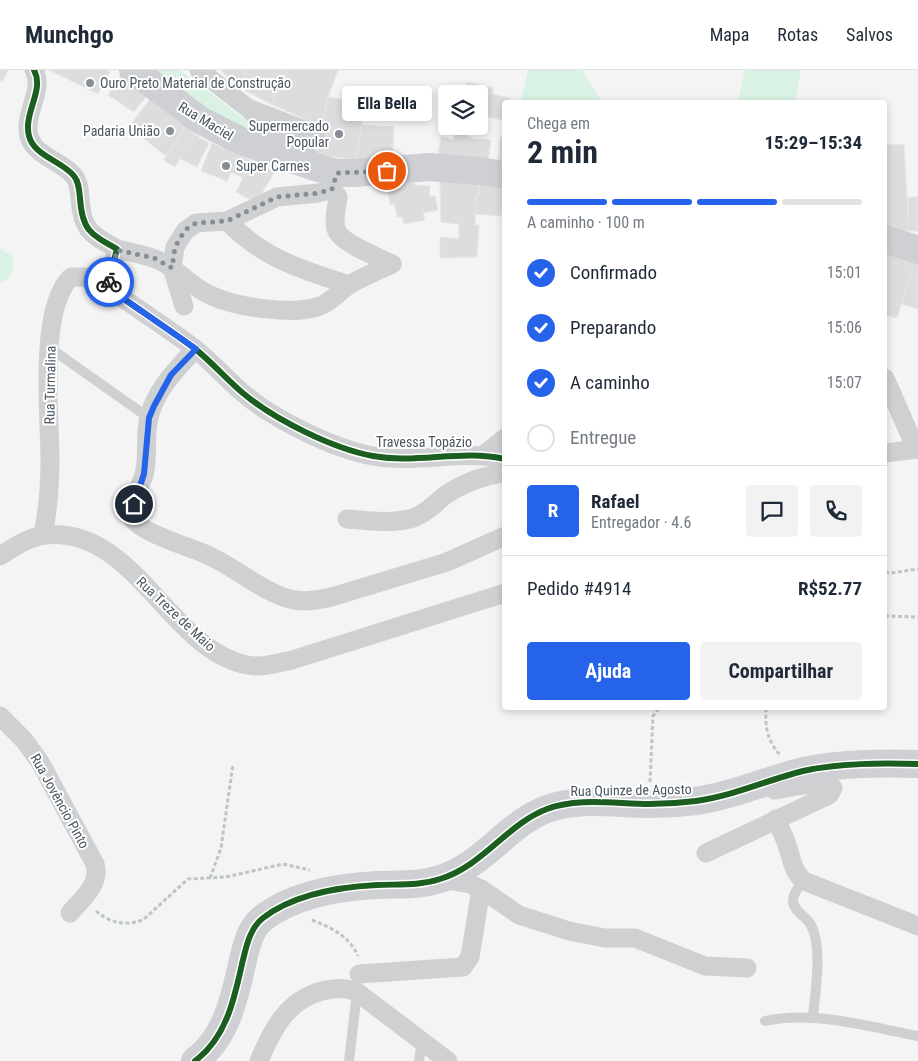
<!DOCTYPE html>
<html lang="pt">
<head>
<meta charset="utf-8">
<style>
  :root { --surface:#fff; --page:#f2f2f3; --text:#1f2937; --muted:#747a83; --line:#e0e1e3; --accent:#2563eb }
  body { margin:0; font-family:"Roboto Condensed",sans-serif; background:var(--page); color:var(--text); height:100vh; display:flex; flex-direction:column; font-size:19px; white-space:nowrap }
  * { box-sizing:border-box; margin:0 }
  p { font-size:16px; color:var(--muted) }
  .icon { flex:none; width:28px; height:28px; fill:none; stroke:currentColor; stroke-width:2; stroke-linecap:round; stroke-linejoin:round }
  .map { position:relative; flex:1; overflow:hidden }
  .panel { position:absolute; left:502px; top:30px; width:385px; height:610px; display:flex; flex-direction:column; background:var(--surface); border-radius:5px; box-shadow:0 2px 8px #0003 }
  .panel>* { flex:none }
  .tools { position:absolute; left:438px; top:15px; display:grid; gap:10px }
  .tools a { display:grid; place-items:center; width:50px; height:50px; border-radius:5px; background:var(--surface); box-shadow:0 2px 8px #0003; font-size:25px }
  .pin { position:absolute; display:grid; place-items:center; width:42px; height:42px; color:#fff; margin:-21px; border:2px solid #fff; border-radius:50%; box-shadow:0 1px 5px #0007 }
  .courier { position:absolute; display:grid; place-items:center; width:50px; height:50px; margin:-25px; border:4px solid #2563eb; border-radius:50%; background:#fff; color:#222; box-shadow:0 1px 6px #0007 }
  .bubble { position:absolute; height:35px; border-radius:5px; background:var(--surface); box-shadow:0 2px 8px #0003; font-size:16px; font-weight:700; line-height:35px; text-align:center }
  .headline em { font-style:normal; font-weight:700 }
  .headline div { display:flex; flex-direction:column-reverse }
  .headline { display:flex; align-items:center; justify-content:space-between; height:85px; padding:0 25px }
  h1 { font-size:32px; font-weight:700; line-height:38px }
  .bar { display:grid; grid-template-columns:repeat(4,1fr); gap:8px 5px; align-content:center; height:60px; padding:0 25px }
  .bar i { height:6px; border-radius:4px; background:var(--line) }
  .bar .selected { background:var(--accent) }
  .bar p { grid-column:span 4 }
  .line { display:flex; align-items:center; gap:12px; padding:0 25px; border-top:1px solid var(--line) }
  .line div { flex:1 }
  .round { display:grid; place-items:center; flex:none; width:52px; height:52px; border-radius:5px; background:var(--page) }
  ol { padding:0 25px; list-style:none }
  li { display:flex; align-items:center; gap:15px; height:55px }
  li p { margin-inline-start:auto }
  li .icon { padding:5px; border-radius:50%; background:var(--accent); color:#fff; stroke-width:4 }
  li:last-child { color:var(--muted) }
  li i { width:28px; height:28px; border:2px solid var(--line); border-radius:50% }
  .cta { display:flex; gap:10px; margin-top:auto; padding:10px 25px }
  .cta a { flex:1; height:58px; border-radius:5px; background:var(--accent); color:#fff; font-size:20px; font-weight:700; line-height:58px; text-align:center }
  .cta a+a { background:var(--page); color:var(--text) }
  header { display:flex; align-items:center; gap:30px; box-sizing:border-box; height:70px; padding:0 25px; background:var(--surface); border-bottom:1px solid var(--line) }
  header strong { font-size:24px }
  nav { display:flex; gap:28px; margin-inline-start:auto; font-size:18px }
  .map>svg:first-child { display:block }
</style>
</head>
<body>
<header>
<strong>Munchgo</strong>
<nav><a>Mapa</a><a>Rotas</a><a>Salvos</a></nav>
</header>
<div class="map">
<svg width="918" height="991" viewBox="0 0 918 991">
  <rect width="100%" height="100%" fill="#f4f4f4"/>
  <g fill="#d9f2e3">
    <polygon points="145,0 180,0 272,70 224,52"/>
    <polygon points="528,0 582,0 602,32 520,32"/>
    <polygon points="745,0 801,0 795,32 738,32"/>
    <path d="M 0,178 L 13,187 C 14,199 13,208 0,213 Z"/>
  </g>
  <g fill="#ddddde" stroke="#e5e6e7">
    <polygon points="0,0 8,0 2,12 0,10"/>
    <polygon points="49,0 106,0 110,2 98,24"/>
    <polygon points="220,0 247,0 238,17"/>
    <polygon points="247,0 288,0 271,34 238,17"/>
    <polygon points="288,0 338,0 328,27 323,50 321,50 320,56 271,34"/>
    <polygon points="121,5 148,24 134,42 108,25"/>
    <polygon points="467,12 493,18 492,24 510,28 509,32 505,32 505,47 502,46 502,50 479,45 479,24 464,24"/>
    <polygon points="328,27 365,33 356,90 315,84"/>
    <polygon points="151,28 170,44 148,72 128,58"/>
    <polygon points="170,44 186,56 166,86 148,72"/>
    <polygon points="362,55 394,57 392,96 356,90"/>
    <polygon points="186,56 194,64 175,97 164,90"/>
    <polygon points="456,60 474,69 491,70 487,100 437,92 441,66 453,70"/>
    <polygon points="194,64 209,73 197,97 179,88"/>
    <polygon points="500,67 505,67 505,101 498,100"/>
    <polygon points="212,73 252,91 243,108 231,102 227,111 201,101"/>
    <polygon points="885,74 904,75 909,161 885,161"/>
    <polygon points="257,94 275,101 256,133 236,122 247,101 251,103"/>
    <polygon points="412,105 415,115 430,116 429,127 435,126 438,140 423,143 425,150 404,154 402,147 397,147 395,134 390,135 387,108"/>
    <polygon points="440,110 480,114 479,125 476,125 475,155 479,155 477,187 440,188 440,167 459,169 459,154 441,152"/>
    <polygon points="480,114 505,115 501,146 475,144 476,125 479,125"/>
    <polygon points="908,127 918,127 918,161 909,161"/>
    <polygon points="885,183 915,189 897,248 885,245"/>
    <polygon points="915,189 918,191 918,239 902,234"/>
  </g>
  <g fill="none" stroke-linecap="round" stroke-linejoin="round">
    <g stroke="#bcc7c4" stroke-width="3" stroke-dasharray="4 2.5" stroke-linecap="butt">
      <polyline points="885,502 891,503 918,499"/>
      <polyline points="885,546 918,547"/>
      <path d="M 766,638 C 765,657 767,670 780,685"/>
      <polyline points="650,712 653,646 659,638"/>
      <polyline points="210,808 221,778 233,694"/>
      <path d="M 96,841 C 109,853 126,856 143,850 L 188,809 L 226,807 L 283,794 L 310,800"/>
      <path d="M 312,850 C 332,858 349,866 358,886"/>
    </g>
    <g stroke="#ced0d2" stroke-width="10">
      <polyline points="50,278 149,348"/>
      <path d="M 804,811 C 799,816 793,824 793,831 C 793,841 807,847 811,855 C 823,878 815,922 813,947"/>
      <path d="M 765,951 C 813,940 870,957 918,966"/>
      <polyline points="349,991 357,922"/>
      <polyline points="419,991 422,971"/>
    </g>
    <g stroke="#ced0d2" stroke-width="19">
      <path d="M 34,0 C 45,20 23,43 29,66 C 34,86 62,91 74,106 C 79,112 79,120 80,128 C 82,160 90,164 117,179 L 107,217 C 136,238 166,257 194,278 C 212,292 227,310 244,324 C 275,350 334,379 373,386 C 417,394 462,379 505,389"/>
      <polyline points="199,0 249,39 273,63 303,79 313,94"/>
      <polyline points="253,40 315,64"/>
      <path d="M 332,119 L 338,127 C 337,136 333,149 336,159 C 340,173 378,187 392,194"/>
      <path d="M 227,151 C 264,189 300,199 349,215"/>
      <path d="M 117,179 C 132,183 150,185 164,193 C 180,202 191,216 208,224 C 233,237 293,246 320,236 C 332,232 340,220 351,214 C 364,206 378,201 392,194"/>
      <polyline points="184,236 172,198 175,177 185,161 196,153 227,151 277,127 319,123 332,119 337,103"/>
      <path d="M 195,279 C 177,299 155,320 149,348 C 144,366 149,386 144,405 C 141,414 128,439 132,448 C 138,461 188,477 203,483 C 233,495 260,521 290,529 C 305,533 320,530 335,526 L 447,492 L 505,466"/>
      <polyline points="885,308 916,379"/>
      <polyline points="885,383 918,379"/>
      <polyline points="485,384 505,368"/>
      <path d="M 347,449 C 369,451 392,454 413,448 C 425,444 435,434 444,426 C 461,414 484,405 505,403"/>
      <path d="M 43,465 C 48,440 50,416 50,390 C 50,346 38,239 71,207 L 84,207 L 107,217"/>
      <path d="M 0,486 C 13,478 28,467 45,465 C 135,456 168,579 247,595 C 262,598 278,593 292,590 L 505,523"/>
      <path d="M 0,646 L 24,670 L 40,692 L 95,794 C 101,814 82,829 70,843"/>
      <path d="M 776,749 C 780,758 784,766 787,775 C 792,789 792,801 804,811 L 918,856"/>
      <path d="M 706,783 L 829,725 L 833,718 C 824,709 788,718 775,720"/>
      <polyline points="442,809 470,814 481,819 519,845 569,861 605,868 635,868 705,896 747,898"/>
      <polyline points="359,904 463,897 470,887 481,819"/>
      <path d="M 259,991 C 272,960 287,930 322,921 C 335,918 344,917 357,922 L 448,991"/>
    </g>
    <g stroke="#ced0d4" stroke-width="28">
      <polyline points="133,0 200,50 241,71 315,97 337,103 354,103 430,97 479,101 505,105"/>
      <polyline points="885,169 918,180"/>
      <path d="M 195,991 C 226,968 234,930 242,894 C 246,878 249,859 263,848 C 294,824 338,817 377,815 C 398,814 419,816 440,809 C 483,796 507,754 547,739 C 578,727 616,734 649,734 C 664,734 680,733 696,731 C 733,726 767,710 803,701 C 841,693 880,693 918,694"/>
    </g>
    <g stroke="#fff" stroke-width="9">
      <g id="cycleway">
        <path d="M 34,0 C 45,20 23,43 29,66 C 34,86 62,91 74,106 C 79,112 79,120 80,128 C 82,160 90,164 117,179 L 107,217 C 136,238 166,257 194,278 C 212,292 227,310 244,324 C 275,350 334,379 373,386 C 417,394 462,379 505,389"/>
        <path d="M 195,991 C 226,968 234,930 242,894 C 246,878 249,859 263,848 C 294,824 338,817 377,815 C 398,814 419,816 440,809 C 483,796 507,754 547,739 C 578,727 616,734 649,734 C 664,734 680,733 696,731 C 733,726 767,710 803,701 C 841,693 880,693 918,694"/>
      </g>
    </g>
    <use href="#cycleway" stroke="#1b5e20" stroke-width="6"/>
  </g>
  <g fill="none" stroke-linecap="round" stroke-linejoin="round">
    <polyline stroke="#868d94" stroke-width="5" stroke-dasharray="0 9" points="109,212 117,180 154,188 172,198 175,177 185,160 196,153 227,151 277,127 319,123 332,119 337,103 387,101"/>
    <polyline stroke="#2563eb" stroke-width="6" points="109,212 107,217 196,279 171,305 154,336 149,348 144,404 134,434"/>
  </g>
  <g fill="#868d94" stroke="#fff" stroke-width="2">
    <circle cx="90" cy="13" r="5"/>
    <circle cx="170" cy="61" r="5"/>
    <circle cx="339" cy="64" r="5"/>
    <circle cx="226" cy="96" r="5"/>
  </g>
  <g text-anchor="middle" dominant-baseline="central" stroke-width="4" stroke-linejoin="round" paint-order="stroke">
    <g font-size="14" fill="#4a5661" stroke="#fff" text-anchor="start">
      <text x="100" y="13">Ouro Preto Material de Construção</text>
      <text x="329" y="56" text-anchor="end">Supermercado<tspan x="329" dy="16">Popular</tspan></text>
      <text x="160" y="61" text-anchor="end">Padaria União</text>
      <text x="236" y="96">Super Carnes</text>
    </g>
    <g font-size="14" fill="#4a5661" stroke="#fff">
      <text transform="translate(206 51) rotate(31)">Rua Maciel</text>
      <text transform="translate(50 315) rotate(-89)">Rua Turmalina</text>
      <text x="424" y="372">Travessa Topázio</text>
      <text transform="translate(176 544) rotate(43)">Rua Treze de Maio</text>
      <text transform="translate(631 720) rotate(-1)">Rua Quinze de Agosto</text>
      <text transform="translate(60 731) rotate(61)">Rua Jovêncio Pinto</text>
    </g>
  </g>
</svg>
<div class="tools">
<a><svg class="icon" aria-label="layers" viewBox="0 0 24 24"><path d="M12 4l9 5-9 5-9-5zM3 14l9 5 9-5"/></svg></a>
</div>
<div class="pin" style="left:387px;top:101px;background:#ea580c"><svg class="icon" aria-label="bag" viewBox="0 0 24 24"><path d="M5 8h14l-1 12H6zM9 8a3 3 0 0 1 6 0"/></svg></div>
<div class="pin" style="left:134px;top:434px;background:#1f2937"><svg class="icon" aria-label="home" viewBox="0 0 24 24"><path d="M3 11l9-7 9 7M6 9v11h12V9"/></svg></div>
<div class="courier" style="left:109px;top:212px"><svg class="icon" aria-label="bike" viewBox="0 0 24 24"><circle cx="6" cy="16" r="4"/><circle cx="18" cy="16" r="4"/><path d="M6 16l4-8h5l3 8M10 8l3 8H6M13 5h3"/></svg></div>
<div class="bubble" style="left:342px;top:16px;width:90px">Ella Bella</div>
<section class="panel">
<div class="headline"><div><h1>2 min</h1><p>Chega em</p></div><em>15:29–15:34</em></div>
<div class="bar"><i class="selected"></i><i class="selected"></i><i class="selected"></i><i></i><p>A caminho · 100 m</p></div>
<ol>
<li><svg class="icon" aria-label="check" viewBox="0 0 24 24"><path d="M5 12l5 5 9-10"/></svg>Confirmado<p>15:01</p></li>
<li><svg class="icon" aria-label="check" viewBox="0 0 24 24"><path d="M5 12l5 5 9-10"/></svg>Preparando<p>15:06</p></li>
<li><svg class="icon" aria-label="check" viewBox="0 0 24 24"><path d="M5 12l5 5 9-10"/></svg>A caminho<p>15:07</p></li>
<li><i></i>Entregue</li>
</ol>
<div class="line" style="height:90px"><b class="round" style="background:var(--accent);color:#fff">R</b><div><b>Rafael</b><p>Entregador · 4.6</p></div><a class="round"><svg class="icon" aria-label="chat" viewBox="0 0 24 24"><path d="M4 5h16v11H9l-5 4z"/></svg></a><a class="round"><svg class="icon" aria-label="phone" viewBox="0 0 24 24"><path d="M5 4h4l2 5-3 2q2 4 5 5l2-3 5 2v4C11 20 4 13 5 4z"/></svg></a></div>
<div class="line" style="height:65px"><div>Pedido #4914</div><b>R$52.77</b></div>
<div class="cta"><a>Ajuda</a><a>Compartilhar</a></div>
</section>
</div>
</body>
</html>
